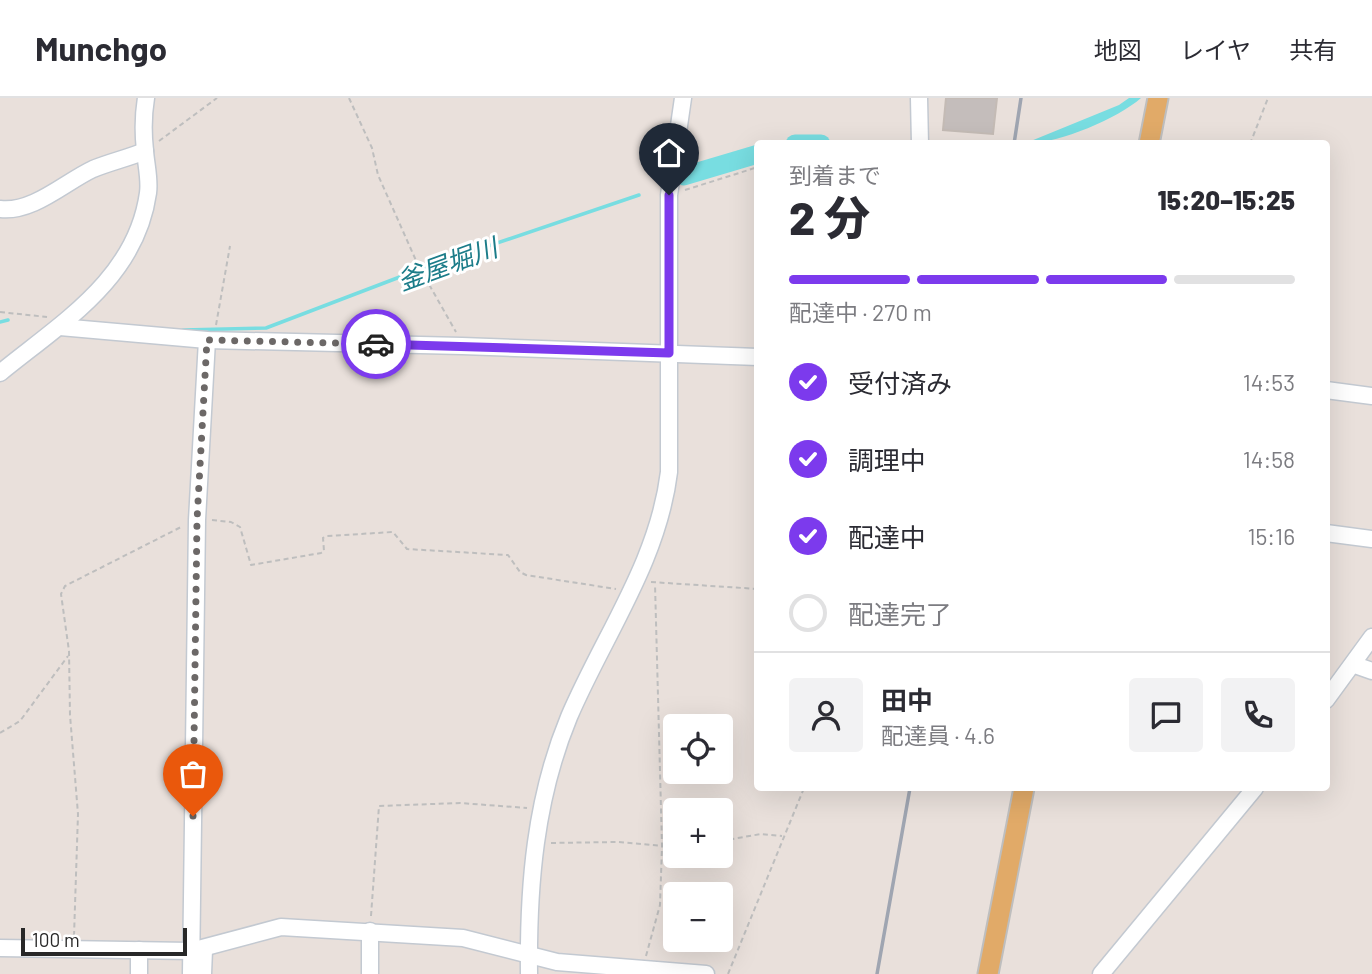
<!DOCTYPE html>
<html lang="ja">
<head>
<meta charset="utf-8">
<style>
  :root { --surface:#fff; --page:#f2f2f3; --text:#2b2b33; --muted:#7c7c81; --line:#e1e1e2; --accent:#7c3aed }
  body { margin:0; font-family:Barlow,"Noto Sans JP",sans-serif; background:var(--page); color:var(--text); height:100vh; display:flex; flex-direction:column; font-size:26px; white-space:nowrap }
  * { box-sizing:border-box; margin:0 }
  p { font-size:23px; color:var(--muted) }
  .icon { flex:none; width:38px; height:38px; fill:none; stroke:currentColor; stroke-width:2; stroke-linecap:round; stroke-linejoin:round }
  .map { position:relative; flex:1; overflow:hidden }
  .drawer { position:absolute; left:754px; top:42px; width:576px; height:651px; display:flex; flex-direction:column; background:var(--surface); border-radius:7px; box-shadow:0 7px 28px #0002 }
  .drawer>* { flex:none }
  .controls { position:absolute; left:663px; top:616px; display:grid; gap:14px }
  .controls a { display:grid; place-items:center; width:70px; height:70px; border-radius:7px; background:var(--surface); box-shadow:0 7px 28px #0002; font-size:35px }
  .scale { position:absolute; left:21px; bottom:18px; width:166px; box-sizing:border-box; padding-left:7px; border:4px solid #282828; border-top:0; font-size:19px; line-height:24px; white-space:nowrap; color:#282828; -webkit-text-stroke:5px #fff; paint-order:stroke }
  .pin { position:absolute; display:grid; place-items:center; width:60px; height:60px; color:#fff; margin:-72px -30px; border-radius:50% 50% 50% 0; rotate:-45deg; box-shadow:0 0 7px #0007 }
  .pin .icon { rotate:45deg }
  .courier { position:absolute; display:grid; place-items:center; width:70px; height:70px; margin:-35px; border:5px solid #7c3aed; border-radius:50%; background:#fff; color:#222; box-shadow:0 2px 9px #0007 }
  .head em { font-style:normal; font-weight:800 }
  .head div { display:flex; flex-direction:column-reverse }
  .head { display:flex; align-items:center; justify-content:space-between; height:119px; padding:0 35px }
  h1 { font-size:46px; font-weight:800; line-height:52px }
  .bar { display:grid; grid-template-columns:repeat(4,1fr); gap:10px 7px; align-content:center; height:84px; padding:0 35px }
  .bar i { height:9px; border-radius:5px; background:var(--line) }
  .bar .selected { background:var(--accent) }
  .bar p { grid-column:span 4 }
  .line { display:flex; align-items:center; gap:18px; padding:0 35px; border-top:2px solid var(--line) }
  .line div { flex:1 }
  .round { display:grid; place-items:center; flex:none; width:74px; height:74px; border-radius:7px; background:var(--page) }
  ol { padding:0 35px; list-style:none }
  li { display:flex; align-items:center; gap:21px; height:77px }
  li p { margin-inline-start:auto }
  li .icon { padding:7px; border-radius:50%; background:var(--accent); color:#fff; stroke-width:4 }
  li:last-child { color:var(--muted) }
  li i { width:38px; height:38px; border:4px solid var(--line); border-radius:50% }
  header { display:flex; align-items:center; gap:42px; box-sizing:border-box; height:98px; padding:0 35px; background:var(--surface); border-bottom:2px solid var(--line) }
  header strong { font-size:33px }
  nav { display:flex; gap:38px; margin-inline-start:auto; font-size:24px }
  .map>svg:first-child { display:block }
</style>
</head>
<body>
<header>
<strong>Munchgo</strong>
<nav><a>地図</a><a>レイヤ</a><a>共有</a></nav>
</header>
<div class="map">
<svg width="1372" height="876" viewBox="0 0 1372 876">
  <rect width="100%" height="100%" fill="#e9e0db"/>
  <path fill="#78dde1" d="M 1129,0 L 1141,0 C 1117,21 1058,46 1026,45 L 1119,7 Z"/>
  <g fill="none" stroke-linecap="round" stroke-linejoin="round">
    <g stroke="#78dde1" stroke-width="3.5">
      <polyline points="0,224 8,222"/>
      <polyline points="183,232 266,230 426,169 639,97"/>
    </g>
    <g stroke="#78dde1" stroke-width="19">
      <polyline points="795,46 821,46"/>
      <polyline points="684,78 758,56"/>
    </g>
  </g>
  <polygon fill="#c4bdbb" stroke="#c4bbb5" stroke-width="2" points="946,0 997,0 993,36 943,32"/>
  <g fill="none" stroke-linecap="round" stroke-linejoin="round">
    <g stroke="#c3c9d1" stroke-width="19">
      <g id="minor">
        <polyline points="919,0 920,46"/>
        <path d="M 0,111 C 33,115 65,84 93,71 C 110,64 128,60 145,53"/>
        <polyline points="60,229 207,242 462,248 758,259"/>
        <path d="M 0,275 C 61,225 136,181 148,95 C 150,82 146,66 145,53 C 143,35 143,18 146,0"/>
        <polyline points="1326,292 1372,298"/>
        <polyline points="1326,435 1372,441"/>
        <polyline points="1355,567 1372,573"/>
        <polyline points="1326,602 1372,539"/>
        <polyline points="370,833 370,876"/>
        <polyline points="0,850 191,853 281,829 463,840 557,864 706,876"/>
        <polyline points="139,876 139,852"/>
        <polyline points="191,876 197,422 207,242"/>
        <polyline points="203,876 204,852"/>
        <path d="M 529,876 C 528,788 535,701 569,619 C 604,537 658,464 669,374 L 669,97 L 683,0"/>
        <polyline points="1101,876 1255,690"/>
      </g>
    </g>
    <g stroke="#bebebe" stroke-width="23">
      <g id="major">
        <polyline points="1149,46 1158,0"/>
        <polyline points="988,876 1024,690"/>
      </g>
    </g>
    <g stroke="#bebebe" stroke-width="2" stroke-dasharray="5 3.5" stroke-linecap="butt">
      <polyline points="349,0 372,50 378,77 418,167 456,234"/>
      <polyline points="159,43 217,0"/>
      <polyline points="1250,46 1268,0"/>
      <polyline points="685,92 758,69"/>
      <polyline points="0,214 47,219"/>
      <polyline points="216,227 230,148"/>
      <polyline points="212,422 231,424 240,429 251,467 321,455 324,453 323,440 327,438 393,434 407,451 508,457 520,474 526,477 616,491"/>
      <polyline points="651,484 758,491"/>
      <polyline points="0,635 20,623 68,558"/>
      <polyline points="721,743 761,736 782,738"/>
      <polyline points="551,745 618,744 676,749"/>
      <polyline points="371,818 379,708 460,705 527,710"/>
      <polyline points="74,838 78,716 70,617 69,553 61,496 65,488 183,428"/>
      <polyline points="646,858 660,807 662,748 655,486"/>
      <polyline points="728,876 804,690"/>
    </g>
    <use href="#minor" stroke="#fff" stroke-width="16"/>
    <use href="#major" stroke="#e1aa68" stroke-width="19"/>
    <g stroke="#9fa5b1" stroke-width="3.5">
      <polyline points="1014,46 1021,0"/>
      <polyline points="877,876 910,690"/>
    </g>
  </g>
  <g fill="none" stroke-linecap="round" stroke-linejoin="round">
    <polyline stroke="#6c6867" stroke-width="7" stroke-dasharray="0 12.6" points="193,718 197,422 207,242 376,246"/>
    <polyline stroke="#7c3aed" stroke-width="9" points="376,246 669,255 669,97"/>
  </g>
  <g text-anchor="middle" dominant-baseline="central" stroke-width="6" stroke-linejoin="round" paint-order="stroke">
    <g font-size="26" font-style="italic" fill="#1b7c89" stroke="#fff">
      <text transform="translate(447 165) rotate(-20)">釜屋堀川</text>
    </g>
  </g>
</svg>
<div class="controls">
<a><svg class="icon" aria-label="locate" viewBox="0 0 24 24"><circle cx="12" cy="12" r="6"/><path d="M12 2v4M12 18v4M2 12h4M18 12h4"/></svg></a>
<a>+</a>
<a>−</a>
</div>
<div class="scale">100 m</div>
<div class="pin" style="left:193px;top:718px;background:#ea580c"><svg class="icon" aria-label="bag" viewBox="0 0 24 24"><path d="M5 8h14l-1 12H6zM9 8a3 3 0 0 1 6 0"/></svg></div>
<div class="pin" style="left:669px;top:97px;background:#1f2937"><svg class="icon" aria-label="home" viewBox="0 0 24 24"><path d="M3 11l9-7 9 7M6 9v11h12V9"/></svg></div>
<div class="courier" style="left:376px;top:246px"><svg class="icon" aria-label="car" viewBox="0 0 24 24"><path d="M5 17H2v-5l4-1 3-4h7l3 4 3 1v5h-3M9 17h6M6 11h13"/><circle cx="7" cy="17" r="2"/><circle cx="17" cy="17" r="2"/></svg></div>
<section class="drawer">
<div class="head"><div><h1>2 分</h1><p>到着まで</p></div><em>15:20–15:25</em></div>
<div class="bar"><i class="selected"></i><i class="selected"></i><i class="selected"></i><i></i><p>配達中 · 270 m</p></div>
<ol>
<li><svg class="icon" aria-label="check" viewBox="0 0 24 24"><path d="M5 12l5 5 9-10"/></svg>受付済み<p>14:53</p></li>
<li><svg class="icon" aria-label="check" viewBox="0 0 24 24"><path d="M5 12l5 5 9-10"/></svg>調理中<p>14:58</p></li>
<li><svg class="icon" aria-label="check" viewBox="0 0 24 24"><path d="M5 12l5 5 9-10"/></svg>配達中<p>15:16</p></li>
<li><i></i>配達完了</li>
</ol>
<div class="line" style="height:126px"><a class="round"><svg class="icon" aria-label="person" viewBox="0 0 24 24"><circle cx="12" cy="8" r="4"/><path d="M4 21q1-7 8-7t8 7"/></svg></a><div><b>田中</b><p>配達員 · 4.6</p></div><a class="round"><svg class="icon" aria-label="chat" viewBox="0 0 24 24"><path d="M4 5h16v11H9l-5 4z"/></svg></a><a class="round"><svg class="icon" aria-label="phone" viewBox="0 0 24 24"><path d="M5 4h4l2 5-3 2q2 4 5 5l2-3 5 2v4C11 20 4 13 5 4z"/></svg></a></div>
</section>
</div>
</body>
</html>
